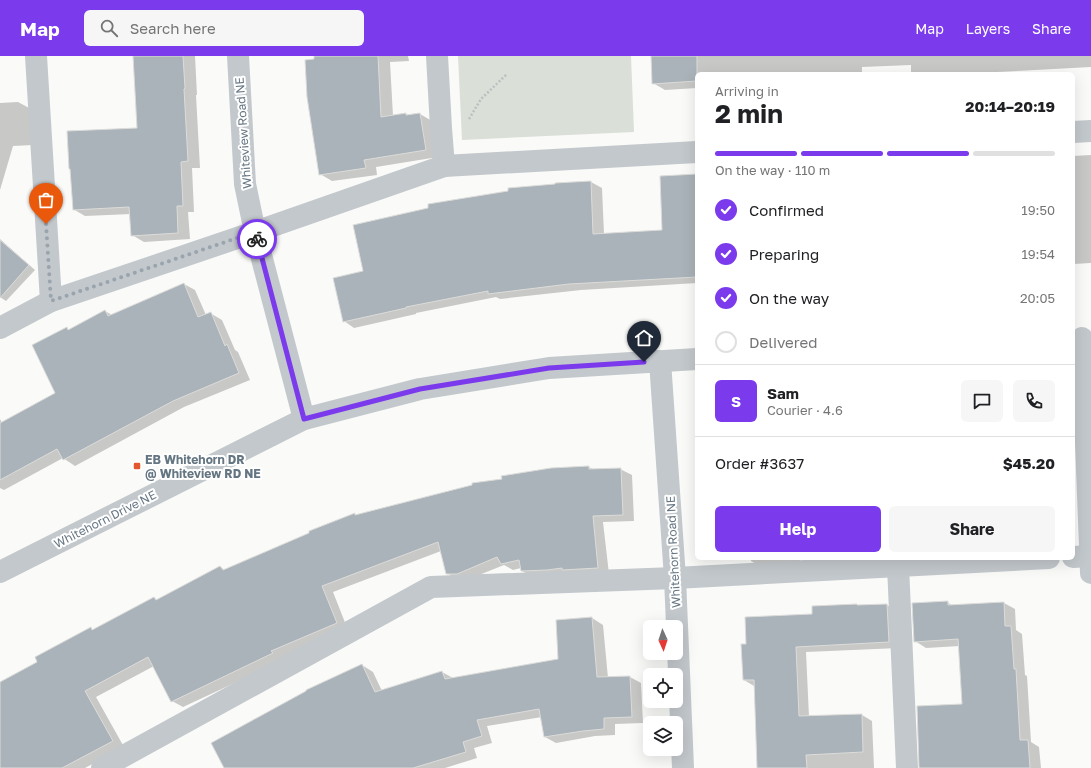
<!DOCTYPE html>
<html lang="en">
<head>
<meta charset="utf-8">
<style>
  :root { --surface:#fff; --page:#f6f6f6; --text:#202124; --muted:#757577; --line:#e0e0e0; --accent:#7c3aed }
  body { margin:0; font-family:"Golos Text",sans-serif; background:var(--page); color:var(--text); height:100vh; display:flex; flex-direction:column; font-size:15px; white-space:nowrap }
  * { box-sizing:border-box; margin:0 }
  p { font-size:13px; color:var(--muted) }
  .icon { flex:none; width:22px; height:22px; fill:none; stroke:currentColor; stroke-width:2; stroke-linecap:round; stroke-linejoin:round }
  .map { position:relative; flex:1; overflow:hidden }
  .drawer { position:absolute; left:695px; top:16px; width:380px; height:488px; display:flex; flex-direction:column; background:var(--surface); border-radius:6px; box-shadow:0 4px 16px #0002 }
  .drawer>* { flex:none }
  .needle { width:26px; rotate:177deg }
  .fabs { position:absolute; left:643px; top:564px; display:grid; gap:8px }
  .fabs a { display:grid; place-items:center; width:40px; height:40px; border-radius:6px; background:var(--surface); box-shadow:0 4px 16px #0002; font-size:20px }
  .pin { position:absolute; display:grid; place-items:center; width:34px; height:34px; color:#fff; margin:-41px -17px; border-radius:50% 50% 50% 0; rotate:-45deg; box-shadow:0 0 4px #0007 }
  .pin .icon { rotate:45deg }
  .courier { position:absolute; display:grid; place-items:center; width:40px; height:40px; margin:-20px; border:3px solid #7c3aed; border-radius:50%; background:#fff; color:#222; box-shadow:0 1px 5px #0007 }
  .overview em { font-style:normal; font-weight:700 }
  .overview div { display:flex; flex-direction:column-reverse }
  .overview { display:flex; align-items:center; justify-content:space-between; height:68px; padding:0 20px }
  h1 { font-size:26px; font-weight:700; line-height:30px }
  .bar { display:grid; grid-template-columns:repeat(4,1fr); gap:6px 4px; align-content:center; height:48px; padding:0 20px }
  .bar i { height:5px; border-radius:3px; background:var(--line) }
  .bar .current { background:var(--accent) }
  .bar p { grid-column:span 4 }
  .line { display:flex; align-items:center; gap:10px; padding:0 20px; border-top:1px solid var(--line) }
  .line div { flex:1 }
  .round { display:grid; place-items:center; flex:none; width:42px; height:42px; border-radius:6px; background:var(--page) }
  ol { padding:0 20px; list-style:none }
  li { display:flex; align-items:center; gap:12px; height:44px }
  li p { margin-inline-start:auto }
  li .icon { padding:4px; border-radius:50%; background:var(--accent); color:#fff; stroke-width:4 }
  li:last-child { color:var(--muted) }
  li i { width:22px; height:22px; border:2px solid var(--line); border-radius:50% }
  .button { display:flex; gap:8px; margin-top:auto; padding:8px 20px }
  .button a { flex:1; height:46px; border-radius:6px; background:var(--accent); color:#fff; font-size:16px; font-weight:700; line-height:46px; text-align:center }
  .button a+a { background:var(--page); color:var(--text) }
  header { display:flex; align-items:center; gap:24px; box-sizing:border-box; height:56px; padding:0 20px; background:var(--accent); color:#fff }
  header strong { font-size:19px }
  nav { display:flex; gap:22px; margin-inline-start:auto; font-size:14px }
  .search { width:280px; height:36px; background:var(--page); display:flex; align-items:center; gap:10px; box-sizing:border-box; padding:0 14px; border-radius:6px; color:var(--muted); font-size:15px }
  .map>svg:first-child { display:block }
</style>
</head>
<body>
<header>
<strong>Map</strong>
<div class="search"><svg class="icon" aria-label="search" viewBox="0 0 24 24"><circle cx="10" cy="10" r="6"/><path d="M15 15l6 6"/></svg>Search here</div>
<nav><a>Map</a><a>Layers</a><a>Share</a></nav>
</header>
<div class="map">
<svg width="1091" height="712" viewBox="0 0 1091 712">
  <rect width="100%" height="100%" fill="#fafaf8"/>
  <polygon fill="#dadfd7" points="458,0 631,0 634,76 462,84"/>
  <g fill="#0003">
    <polygon points="134,0 195,0 197,39 196,39 200,112 192,112 194,156 188,156 190,183 144,186 132,179 131,158 85,160 73,153 138,73"/>
    <polygon points="314,0 408,0 409,5 390,6 393,60 406,58 409,60 420,58 432,65 438,101 376,111 377,119 332,125 320,118"/>
    <polygon points="652,0 1091,0 1091,11 997,16 997,18 911,18 911,9 862,11 862,16 848,17 848,18 697,18 697,32 665,34 653,27"/>
    <polygon points="18,46 31,53 33,89 13,90 0,134 0,47"/>
    <polygon points="1091,99 1091,207 1073,208 1073,100"/>
    <polygon points="697,119 697,227 581,234 500,243 496,241 416,257 416,258 354,272 344,265 365,216 591,126 602,132 604,178 663,175"/>
    <polygon points="0,183 35,214 6,245 0,241"/>
    <polygon points="184,228 195,234 206,259 210,257 222,264 235,294 238,296 250,324 184,351 75,410 63,402 4,434 0,432 0,363 2,367 57,337 67,273 70,274 105,255 112,259"/>
    <polygon points="589,411 594,414 620,413 632,419 634,465 603,466 609,518 533,521 522,515 521,512 513,514 504,509 469,523 458,524 447,517 441,495 333,536 348,574 183,651 172,645 154,610 96,641 124,691 85,712 0,712 0,627 154,542 158,544 220,511 225,514 355,459 357,460"/>
    <polygon points="751,502 800,502 800,510 763,512 751,505"/>
    <polygon points="947,546 953,550 1004,547 1015,553 1016,574 1022,578 1025,619 1027,620 1031,686 1039,691 1041,712 920,712 963,649 960,590 926,592 915,585"/>
    <polygon points="887,549 897,555 899,592 806,596 809,661 862,659 872,665 874,712 758,712 754,630 744,624 748,589 814,559"/>
    <polygon points="592,562 603,569 608,622 630,621 641,627 643,667 615,668 615,679 595,680 556,687 545,681 542,661 487,670 492,687 474,692 477,702 445,712 225,712 362,609 373,616 382,635 442,616 453,622 559,603 557,565"/>
  </g>
  <g fill="#aab3b9" stroke="#dcdcda">
    <polygon points="133,0 183,0 185,32 184,33 188,105 181,106 183,150 177,150 178,177 131,180 129,151 73,154 70,113 69,113 67,75 137,72"/>
    <polygon points="314,0 378,0 381,61 406,57 406,59 420,57 426,94 364,104 366,112 319,119 307,41 305,4 314,3"/>
    <polygon points="651,0 697,0 697,25 652,28"/>
    <polygon points="697,118 697,221 569,228 488,238 488,235 406,251 406,252 343,266 333,222 363,215 353,169 428,152 428,148 508,135 508,132 555,128 555,127 591,125 593,178 662,174 660,120"/>
    <polygon points="0,184 29,209 0,242"/>
    <polygon points="184,227 198,261 211,256 225,290 227,288 239,317 173,345 63,404 57,393 0,424 0,367 55,337 32,289 67,271 68,274 105,254 108,260"/>
    <polygon points="589,410 589,413 621,412 623,459 593,460 598,512 562,514 562,512 547,514 521,515 519,504 501,508 497,501 457,518 446,518 438,486 322,530 337,567 271,595 273,597 171,646 148,601 85,635 113,685 62,712 0,712 0,626 37,606 35,601 91,571 92,574 154,541 156,544 220,510 223,514 309,477 309,475 355,457 355,459 472,429 472,427 502,423 501,420 551,412"/>
    <polygon points="948,545 948,549 1004,546 1005,570 1011,570 1014,613 1016,613 1020,684 1028,684 1030,712 919,712 917,650 962,648 958,583 914,586 912,547"/>
    <polygon points="857,548 857,549 887,548 889,586 796,591 799,660 862,658 863,696 806,699 807,712 757,712 754,624 743,624 741,588 746,588 745,561 812,558 812,550"/>
    <polygon points="592,561 597,621 630,620 632,661 604,662 604,673 583,675 544,681 539,653 477,664 482,680 463,686 466,696 413,712 224,712 211,687 306,635 306,634 362,608 375,636 442,615 445,623 558,603 556,564"/>
  </g>
  <g fill="none" stroke-linecap="round" stroke-linejoin="round">
    <polyline stroke="#bbbfc2" stroke-width="2.5" stroke-dasharray="2 2" stroke-linecap="butt" points="469,63 481,43 507,18"/>
    <g stroke="#c3c8cc" stroke-width="22">
      <polyline points="36,0 51,245"/>
      <polyline points="238,0 245,128 255,176 304,363"/>
      <polyline points="437,0 441,72 444,110"/>
      <polyline points="1073,76 1091,75"/>
      <polyline points="0,272 51,245 255,176 444,110 697,96"/>
      <polyline points="1082,282 1091,517"/>
      <polyline points="660,305 675,522 683,712"/>
      <polyline points="1073,501 1091,500"/>
      <polyline points="898,510 907,712"/>
      <polyline points="0,516 125,453 304,363 420,333 549,312 697,303"/>
      <polyline points="102,712 431,531 675,522 1049,502"/>
    </g>
  </g>
  <g fill="none" stroke-linecap="round" stroke-linejoin="round">
    <polyline stroke="#99a4ac" stroke-width="4" stroke-dasharray="0 7.2" points="46,168 51,245 255,176 257,183"/>
    <polyline stroke="#7c3aed" stroke-width="5" points="257,183 304,363 420,333 549,312 644,306"/>
  </g>
  <rect fill="#e4572e" stroke="#fff" stroke-width="1.5" x="133" y="406" width="8" height="8" rx="2"/>
  <g text-anchor="middle" dominant-baseline="central" stroke-width="4" stroke-linejoin="round" paint-order="stroke">
    <g font-size="12" fill="#657683" stroke="#fff">
      <text transform="translate(243 77) rotate(-94)">Whiteview Road NE</text>
      <text transform="translate(105 463) rotate(-27)">Whitehorn Drive NE</text>
      <text transform="translate(673 496) rotate(-93)">Whitehorn Road NE</text>
    </g>
    <g font-size="12" font-weight="bold" fill="#657683" stroke="#fff" text-anchor="start">
      <text x="145" y="403">EB Whitehorn DR<tspan x="145" dy="14">@ Whiteview RD NE</tspan></text>
    </g>
  </g>
</svg>
<div class="fabs">
<a><svg class="needle" viewBox="-14 -14 28 28"><path d="M0-13l5 13h-10z" fill="#e53935"/><path d="M0 13l5-13h-10z" fill="#757577"/></svg></a>
<a><svg class="icon" aria-label="locate" viewBox="0 0 24 24"><circle cx="12" cy="12" r="6"/><path d="M12 2v4M12 18v4M2 12h4M18 12h4"/></svg></a>
<a><svg class="icon" aria-label="layers" viewBox="0 0 24 24"><path d="M12 4l9 5-9 5-9-5zM3 14l9 5 9-5"/></svg></a>
</div>
<div class="pin" style="left:46px;top:168px;background:#ea580c"><svg class="icon" aria-label="bag" viewBox="0 0 24 24"><path d="M5 8h14l-1 12H6zM9 8a3 3 0 0 1 6 0"/></svg></div>
<div class="pin" style="left:644px;top:306px;background:#1f2937"><svg class="icon" aria-label="home" viewBox="0 0 24 24"><path d="M3 11l9-7 9 7M6 9v11h12V9"/></svg></div>
<div class="courier" style="left:257px;top:183px"><svg class="icon" aria-label="bike" viewBox="0 0 24 24"><circle cx="6" cy="16" r="4"/><circle cx="18" cy="16" r="4"/><path d="M6 16l4-8h5l3 8M10 8l3 8H6M13 5h3"/></svg></div>
<section class="drawer">
<div class="overview"><div><h1>2 min</h1><p>Arriving in</p></div><em>20:14–20:19</em></div>
<div class="bar"><i class="current"></i><i class="current"></i><i class="current"></i><i></i><p>On the way · 110 m</p></div>
<ol>
<li><svg class="icon" aria-label="check" viewBox="0 0 24 24"><path d="M5 12l5 5 9-10"/></svg>Confirmed<p>19:50</p></li>
<li><svg class="icon" aria-label="check" viewBox="0 0 24 24"><path d="M5 12l5 5 9-10"/></svg>Preparing<p>19:54</p></li>
<li><svg class="icon" aria-label="check" viewBox="0 0 24 24"><path d="M5 12l5 5 9-10"/></svg>On the way<p>20:05</p></li>
<li><i></i>Delivered</li>
</ol>
<div class="line" style="height:72px"><b class="round" style="background:var(--accent);color:#fff">S</b><div><b>Sam</b><p>Courier · 4.6</p></div><a class="round"><svg class="icon" aria-label="chat" viewBox="0 0 24 24"><path d="M4 5h16v11H9l-5 4z"/></svg></a><a class="round"><svg class="icon" aria-label="phone" viewBox="0 0 24 24"><path d="M5 4h4l2 5-3 2q2 4 5 5l2-3 5 2v4C11 20 4 13 5 4z"/></svg></a></div>
<div class="line" style="height:52px"><div>Order #3637</div><b>$45.20</b></div>
<div class="button"><a>Help</a><a>Share</a></div>
</section>
</div>
</body>
</html>
